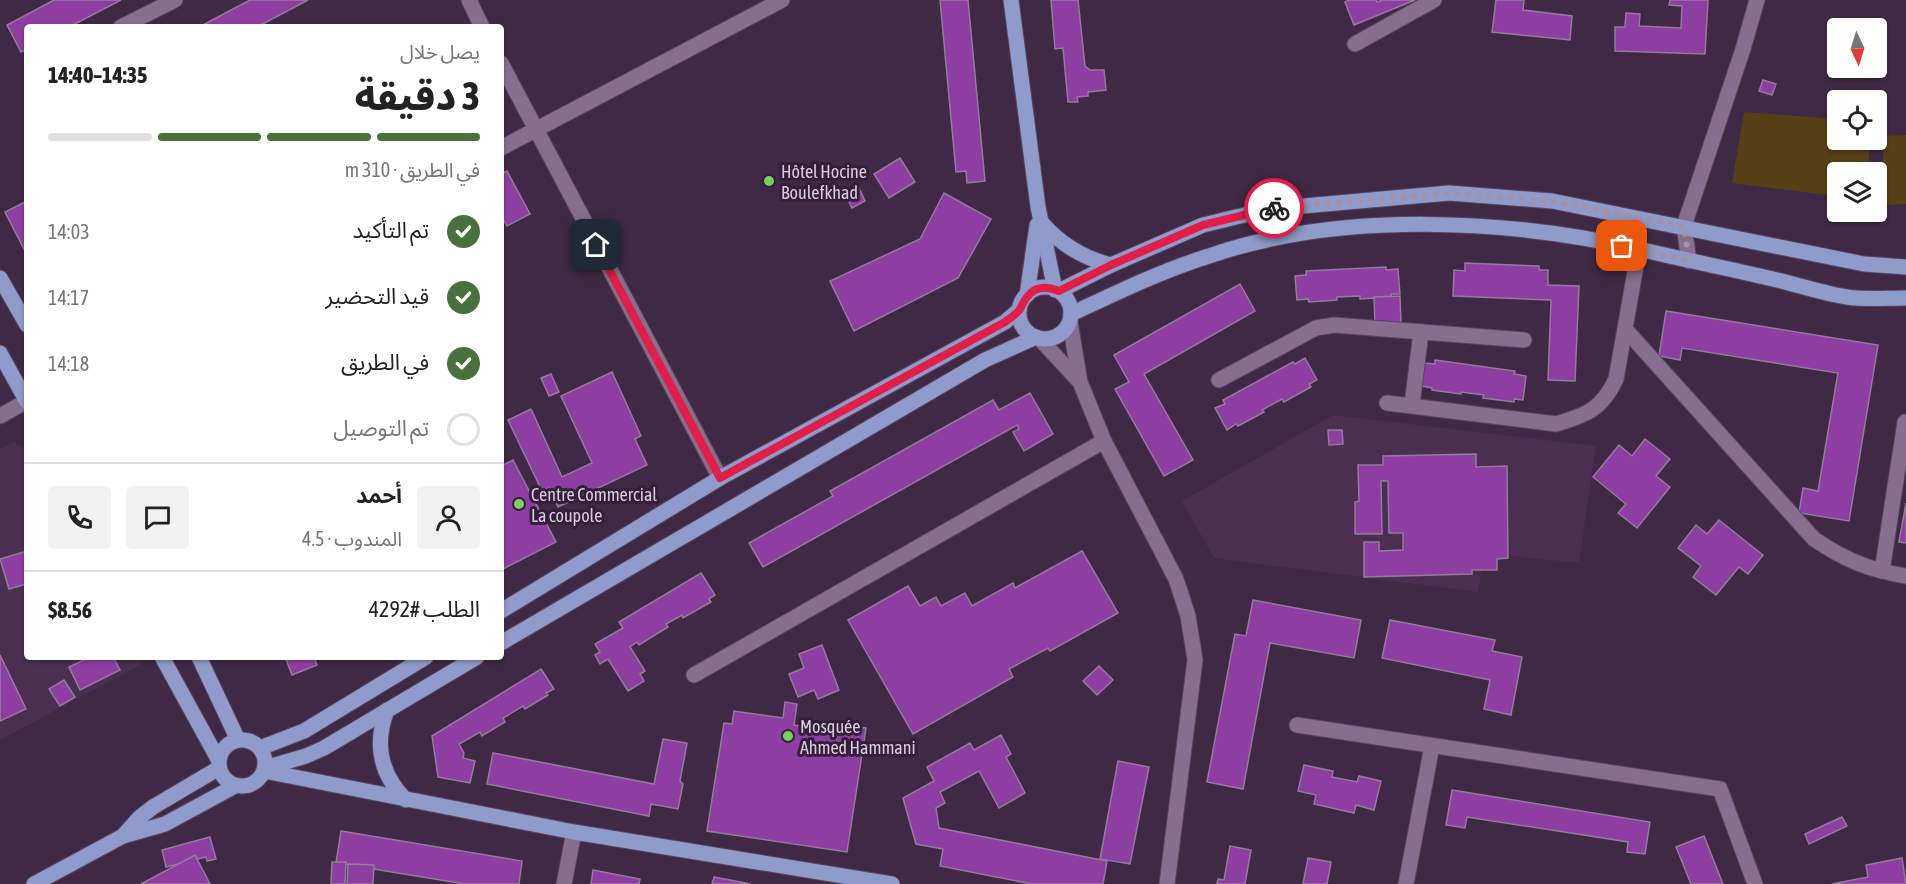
<!DOCTYPE html>
<html lang="ar">
<head>
<meta charset="utf-8">
<style>
  :root { --surface:#fff; --page:#f2f2f2; --text:#222; --muted:#767676; --line:#e0e0e0; --accent:#48713b }
  body { margin:0; font-family:"Asap Condensed","Noto Sans Arabic",sans-serif; background:var(--page); color:var(--text); direction:rtl; height:100vh; display:flex; flex-direction:column; font-size:22px; white-space:nowrap }
  * { box-sizing:border-box; margin:0 }
  p { font-size:20px; color:var(--muted) }
  .icon { flex:none; width:33px; height:33px; fill:none; stroke:currentColor; stroke-width:2; stroke-linecap:round; stroke-linejoin:round }
  .map { position:relative; flex:1; overflow:hidden; direction:ltr }
  .sheet { position:absolute; left:24px; top:24px; width:480px; height:636px; display:flex; flex-direction:column; background:var(--surface); border-radius:6px; box-shadow:0 2px 4px #0004; direction:rtl }
  .sheet>* { flex:none }
  .needle { width:39px; rotate:176deg }
  .buttons { position:absolute; left:1827px; top:18px; display:grid; gap:12px }
  .buttons a { display:grid; place-items:center; width:60px; height:60px; border-radius:6px; background:var(--surface); box-shadow:0 2px 4px #0004; font-size:30px }
  .pin { position:absolute; display:grid; place-items:center; width:51px; height:51px; color:#fff; margin:-26px; border-radius:12px; box-shadow:0 3px 9px #0006 }
  .courier { position:absolute; display:grid; place-items:center; width:60px; height:60px; margin:-30px; border:4px solid #e11d48; border-radius:50%; background:#fff; color:#222; box-shadow:0 2px 8px #0007 }
  .overview em { font-style:normal; font-weight:800 }
  .overview div { display:flex; flex-direction:column-reverse }
  .overview { display:flex; align-items:center; justify-content:space-between; height:102px; padding:0 24px }
  h1 { font-size:39px; font-weight:800; line-height:45px }
  .bar { display:grid; grid-template-columns:repeat(4,1fr); gap:9px 6px; align-content:center; height:72px; padding:0 24px }
  .bar i { height:8px; border-radius:4px; background:var(--line) }
  .bar .selected { background:var(--accent) }
  .bar p { grid-column:span 4 }
  .line { display:flex; align-items:center; gap:15px; padding:0 24px; border-top:2px solid var(--line) }
  .line div { flex:1 }
  .round { display:grid; place-items:center; flex:none; width:63px; height:63px; border-radius:6px; background:var(--page) }
  ol { padding:0 24px; list-style:none }
  li { display:flex; align-items:center; gap:18px; height:66px }
  li p { margin-inline-start:auto }
  li .icon { padding:6px; border-radius:50%; background:var(--accent); color:#fff; stroke-width:4 }
  li:last-child { color:var(--muted) }
  li i { width:33px; height:33px; border:3px solid var(--line); border-radius:50% }
  .map>svg:first-child { display:block }
</style>
</head>
<body>
<div class="map">
<svg width="1906" height="884" viewBox="0 0 1906 884">
  <rect width="100%" height="100%" fill="#3f2945"/>
  <g fill="#4a2f51">
    <polygon points="1333,415 1596,446 1579,563 1484,553 1478,592 1214,558 1182,501"/>
    <polygon points="14,442 27,450 27,657 139,657 142,664 0,740 0,449"/>
  </g>
  <g fill="#563f15">
    <polygon points="1744,112 1837,119 1838,140 1870,140 1868,172 1838,172 1837,196 1732,183"/>
    <polygon points="1906,135 1906,204 1884,205 1883,136"/>
  </g>
  <g fill="#8e3ea3" stroke="#947a9b" stroke-width="1.5">
    <polygon points="54,0 121,0 69,27 27,27 27,49 21,52 7,25"/>
    <polygon points="250,0 308,0 257,27 199,27"/>
    <polygon points="940,0 968,0 985,181 967,183 966,171 956,172"/>
    <polygon points="1051,0 1078,0 1085,66 1090,70 1104,70 1106,90 1088,92 1088,96 1077,97 1078,102 1068,102 1063,48 1055,49"/>
    <polygon points="1349,0 1376,0 1377,2 1383,0 1415,0 1354,25 1345,2"/>
    <polygon points="1496,0 1524,0 1523,10 1572,16 1570,40 1492,32"/>
    <polygon points="1670,0 1708,0 1705,54 1615,51 1615,27 1625,27 1626,13 1640,14 1639,26 1681,28 1682,6 1669,5"/>
    <polygon points="1763,80 1776,84 1772,95 1759,91"/>
    <polygon points="900,158 915,182 889,198 874,174"/>
    <polygon points="507,171 530,214 507,226 501,215 501,174"/>
    <polygon points="859,188 865,201 852,208 845,194"/>
    <polygon points="944,193 991,219 958,278 854,331 830,281 920,239"/>
    <polygon points="27,201 27,252 26,253 5,212"/>
    <polygon points="1465,263 1539,266 1539,270 1548,270 1548,285 1579,286 1575,381 1548,380 1551,300 1453,296 1454,270 1465,271"/>
    <polygon points="1386,267 1386,270 1398,269 1400,294 1391,294 1391,297 1360,299 1360,296 1337,297 1337,300 1309,302 1308,299 1297,300 1295,276 1306,275 1306,271"/>
    <polygon points="1240,284 1255,311 1144,374 1193,460 1164,476 1115,389 1129,382 1114,355"/>
    <polygon points="1400,296 1401,324 1375,326 1374,297"/>
    <polygon points="1666,311 1878,345 1849,521 1799,513 1803,488 1818,491 1838,373 1682,348 1680,360 1659,356"/>
    <polygon points="1305,358 1317,380 1309,384 1311,387 1284,402 1282,399 1262,410 1264,412 1238,426 1236,424 1227,430 1215,408 1225,404 1223,400 1293,362 1295,364"/>
    <polygon points="1435,360 1515,371 1514,374 1526,376 1523,400 1514,399 1514,402 1483,398 1484,395 1461,392 1461,394 1432,390 1432,388 1421,386 1424,363 1435,364"/>
    <polygon points="612,372 641,436 635,439 647,465 558,507 549,488 542,491 508,420 531,409 562,477 592,463 561,396"/>
    <polygon points="551,374 559,392 549,396 541,378"/>
    <polygon points="1030,393 1053,434 1024,451 1013,432 1019,429 1017,425 763,567 749,543 833,496 830,491 993,400 999,410"/>
    <polygon points="1328,430 1342,430 1343,444 1329,445"/>
    <polygon points="1645,439 1670,459 1656,476 1670,487 1637,528 1618,513 1626,504 1593,477 1619,445 1632,456"/>
    <polygon points="1476,454 1476,467 1507,466 1508,558 1497,559 1497,570 1472,570 1472,574 1364,577 1364,542 1379,542 1379,551 1403,550 1403,533 1389,533 1388,481 1381,481 1382,534 1355,534 1355,502 1359,501 1358,465 1383,465 1383,456"/>
    <polygon points="513,460 556,542 501,570 501,466"/>
    <polygon points="1906,503 1906,543 1899,542"/>
    <polygon points="1719,520 1763,555 1748,574 1739,567 1716,595 1693,577 1701,566 1678,548 1696,525 1707,534"/>
    <polygon points="27,551 27,584 9,589 0,559"/>
    <polygon points="1082,551 1118,613 1050,651 1048,648 1009,669 1013,677 913,734 848,620 908,586 920,606 936,597 941,606 965,593 972,606 1013,583 1015,588"/>
    <polygon points="701,573 715,595 709,599 711,602 683,618 682,615 666,624 668,627 639,645 637,642 630,647 645,671 640,674 644,681 628,691 608,659 600,664 595,655 600,652 595,644 623,628 619,622"/>
    <polygon points="1253,600 1361,620 1354,658 1270,643 1243,789 1207,782 1235,634 1246,636"/>
    <polygon points="1390,620 1495,640 1492,651 1522,657 1511,715 1484,709 1490,680 1382,658"/>
    <polygon points="822,645 839,690 818,699 814,690 798,697 789,674 804,668 799,654"/>
    <polygon points="0,655 26,709 0,721"/>
    <polygon points="90,657 113,657 120,670 80,690 69,667"/>
    <polygon points="285,657 314,657 317,665 292,675"/>
    <polygon points="1099,666 1113,680 1097,695 1083,681"/>
    <polygon points="541,669 554,689 546,693 548,695 525,709 523,706 503,718 505,722 482,736 480,732 459,744 464,753 463,758 475,761 470,783 438,777 432,736"/>
    <polygon points="64,680 75,697 60,706 49,689"/>
    <polygon points="785,702 797,704 794,725 821,729 822,723 866,728 847,852 707,831 724,723 732,724 734,711 783,718"/>
    <polygon points="1001,735 1011,754 1006,757 1025,793 999,808 979,771 940,792 945,803 936,808 939,828 1107,861 1103,884 1032,884 940,866 943,849 916,844 903,798 934,781 927,767 970,743 974,750"/>
    <polygon points="663,739 687,743 680,781 683,784 678,809 651,804 649,816 487,784 493,753 654,784"/>
    <polygon points="1118,761 1149,767 1130,864 1100,859"/>
    <polygon points="1304,765 1333,771 1332,777 1357,782 1359,776 1381,781 1374,810 1356,805 1354,813 1314,804 1316,795 1298,791"/>
    <polygon points="1452,790 1650,822 1645,854 1627,852 1628,842 1467,817 1465,828 1446,825"/>
    <polygon points="1842,817 1847,826 1809,844 1805,834"/>
    <polygon points="341,831 522,861 519,884 465,884 336,863"/>
    <polygon points="1704,836 1723,884 1691,884 1676,847"/>
    <polygon points="210,837 216,859 207,861 206,857 166,867 162,850"/>
    <polygon points="1230,846 1251,850 1245,884 1217,884 1218,879 1224,880"/>
    <polygon points="195,855 210,884 141,884"/>
    <polygon points="1308,858 1331,862 1327,884 1303,884"/>
    <polygon points="1902,858 1906,884 1832,884 1868,877 1866,865"/>
    <polygon points="332,862 346,862 345,884 331,884"/>
    <polygon points="348,864 374,865 373,884 347,884"/>
    <polygon points="593,870 640,879 639,884 591,884"/>
    <polygon points="714,877 751,884 712,884"/>
  </g>
  <g fill="none" stroke-linecap="round" stroke-linejoin="round">
    <g stroke="#58455d" stroke-width="17">
      <g id="minor">
        <polyline points="469,0 482,27"/>
        <polyline points="121,27 175,0"/>
        <polyline points="1355,44 1434,0"/>
        <polyline points="501,63 720,478"/>
        <polyline points="501,148 782,0"/>
        <polyline points="1689,261 1684,226 1743,49 1757,0"/>
        <polyline points="1070,322 1080,382 1104,441 1176,579 1188,616 1195,660 1167,884"/>
        <path d="M 1625,329 L 1814,539 C 1845,560 1869,570 1906,576"/>
        <polyline points="1039,338 1078,380"/>
        <polyline points="1219,380 1316,328 1334,325 1524,340"/>
        <path d="M 1387,403 L 1556,424 C 1587,415 1602,409 1616,379 L 1639,249"/>
        <polyline points="1412,405 1421,332"/>
        <polyline points="0,416 27,401"/>
        <polyline points="1882,571 1905,422"/>
        <polyline points="694,675 1104,441"/>
        <polyline points="1297,725 1720,789 1755,884"/>
        <polyline points="564,884 574,832"/>
        <polyline points="1406,884 1432,746"/>
      </g>
    </g>
    <g stroke="#58455d" stroke-width="17">
      <g id="major">
        <polyline points="1011,0 1038,207 1055,290"/>
        <path d="M 1042,223 C 1061,245 1083,258 1111,265"/>
        <polyline points="0,278 27,325"/>
        <circle cx="1045" cy="313" r="26"/>
        <polyline points="1059,291 1111,265 1203,225 1269,209 1449,193 1552,201 1864,264 1906,267"/>
        <polyline points="1027,295 1037,225"/>
        <path d="M 1071,314 C 1116,293 1161,271 1209,256 C 1340,211 1506,219 1639,249 C 1685,260 1731,269 1777,280 C 1800,285 1833,297 1856,298 C 1873,299 1889,298 1906,298"/>
        <polyline points="0,353 27,402"/>
        <polyline points="501,611 720,478 1005,322 1019,310"/>
        <polyline points="501,643 985,360 1036,337"/>
        <polyline points="162,657 218,759"/>
        <polyline points="199,657 238,740"/>
        <path d="M 387,710 C 374,744 380,774 406,800"/>
        <circle cx="242" cy="763" r="23"/>
        <polyline points="260,748 304,731 426,657"/>
        <polyline points="265,768 306,756 324,748 477,657"/>
        <polyline points="264,771 574,832 892,884"/>
        <polyline points="123,836 139,818 153,807 219,768"/>
        <polyline points="34,884 123,836 165,824 235,786"/>
      </g>
    </g>
    <use href="#minor" stroke="#876e8e" stroke-width="15"/>
    <use href="#major" stroke="#8e9bcb" stroke-width="15"/>
  </g>
  <g fill="none" stroke-linecap="round" stroke-linejoin="round">
    <polyline stroke="#a493a8" stroke-width="6" stroke-dasharray="0 10.8" points="1274,208 1449,193 1552,201 1684,226 1689,261 1622,246"/>
    <path stroke="#e11d48" stroke-width="8" d="M 596,245 L 720,478 L 1005,322 C 1010,318 1017,314 1020,309 C 1029,290 1038,283 1059,291 L 1111,265 L 1203,225 L 1274,208"/>
  </g>
  <g fill="#76d25a" stroke="#341f3a" stroke-width="2">
    <circle cx="769" cy="181" r="6"/>
    <circle cx="519" cy="504" r="6"/>
    <circle cx="788" cy="736" r="6"/>
  </g>
  <g text-anchor="middle" dominant-baseline="central" stroke-width="6" stroke-linejoin="round" paint-order="stroke">
    <g font-size="18" fill="#daccde" stroke="#341f3a" text-anchor="start">
      <text x="781" y="171">Hôtel Hocine<tspan x="781" dy="21">Boulefkhad</tspan></text>
      <text x="531" y="494">Centre Commercial<tspan x="531" dy="21">La coupole</tspan></text>
      <text x="800" y="726">Mosquée<tspan x="800" dy="21">Ahmed Hammani</tspan></text>
    </g>
  </g>
</svg>
<div class="buttons">
<a><svg class="needle" viewBox="-14 -14 28 28"><path d="M0-13l5 13h-10z" fill="#e53935"/><path d="M0 13l5-13h-10z" fill="#767676"/></svg></a>
<a><svg class="icon" aria-label="locate" viewBox="0 0 24 24"><circle cx="12" cy="12" r="6"/><path d="M12 2v4M12 18v4M2 12h4M18 12h4"/></svg></a>
<a><svg class="icon" aria-label="layers" viewBox="0 0 24 24"><path d="M12 4l9 5-9 5-9-5zM3 14l9 5 9-5"/></svg></a>
</div>
<div class="pin" style="left:1622px;top:246px;background:#ea580c"><svg class="icon" aria-label="bag" viewBox="0 0 24 24"><path d="M5 8h14l-1 12H6zM9 8a3 3 0 0 1 6 0"/></svg></div>
<div class="pin" style="left:596px;top:245px;background:#1f2937"><svg class="icon" aria-label="home" viewBox="0 0 24 24"><path d="M3 11l9-7 9 7M6 9v11h12V9"/></svg></div>
<div class="courier" style="left:1274px;top:208px"><svg class="icon" aria-label="bike" viewBox="0 0 24 24"><circle cx="6" cy="16" r="4"/><circle cx="18" cy="16" r="4"/><path d="M6 16l4-8h5l3 8M10 8l3 8H6M13 5h3"/></svg></div>
<section class="sheet">
<div class="overview"><div><h1>3 دقيقة</h1><p>يصل خلال</p></div><em>14:35–14:40</em></div>
<div class="bar"><i class="selected"></i><i class="selected"></i><i class="selected"></i><i></i><p>في الطريق · 310 m</p></div>
<ol>
<li><svg class="icon" aria-label="check" viewBox="0 0 24 24"><path d="M5 12l5 5 9-10"/></svg>تم التأكيد<p>14:03</p></li>
<li><svg class="icon" aria-label="check" viewBox="0 0 24 24"><path d="M5 12l5 5 9-10"/></svg>قيد التحضير<p>14:17</p></li>
<li><svg class="icon" aria-label="check" viewBox="0 0 24 24"><path d="M5 12l5 5 9-10"/></svg>في الطريق<p>14:18</p></li>
<li><i></i>تم التوصيل</li>
</ol>
<div class="line" style="height:108px"><a class="round"><svg class="icon" aria-label="person" viewBox="0 0 24 24"><circle cx="12" cy="8" r="4"/><path d="M4 21q1-7 8-7t8 7"/></svg></a><div><b>أحمد</b><p>المندوب · 4.5</p></div><a class="round"><svg class="icon" aria-label="chat" viewBox="0 0 24 24"><path d="M4 5h16v11H9l-5 4z"/></svg></a><a class="round"><svg class="icon" aria-label="phone" viewBox="0 0 24 24"><path d="M5 4h4l2 5-3 2q2 4 5 5l2-3 5 2v4C11 20 4 13 5 4z"/></svg></a></div>
<div class="line" style="height:78px"><div>الطلب #4292</div><b>$8.56</b></div>
</section>
</div>
</body>
</html>
